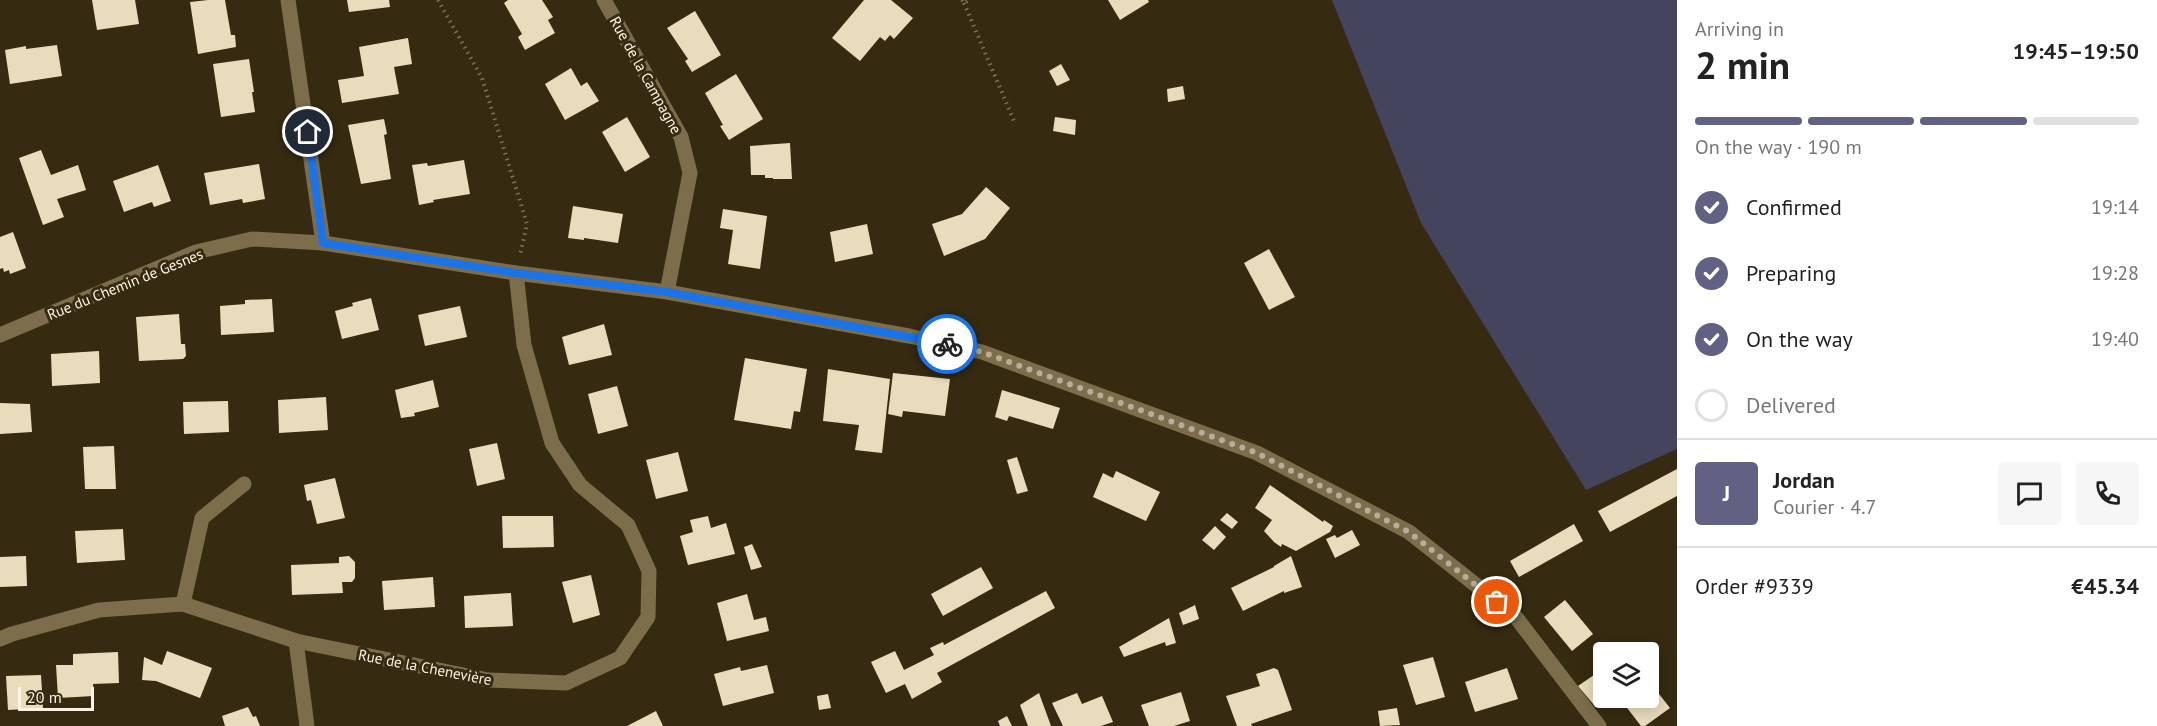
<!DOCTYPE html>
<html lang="en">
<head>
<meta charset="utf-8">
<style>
  :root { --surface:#fff; --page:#f6f6f6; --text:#222; --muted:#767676; --line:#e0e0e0; --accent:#616184 }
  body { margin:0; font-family:"PT Sans",sans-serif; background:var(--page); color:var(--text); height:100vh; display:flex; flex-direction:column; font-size:22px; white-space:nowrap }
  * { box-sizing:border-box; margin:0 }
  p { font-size:20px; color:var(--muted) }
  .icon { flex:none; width:33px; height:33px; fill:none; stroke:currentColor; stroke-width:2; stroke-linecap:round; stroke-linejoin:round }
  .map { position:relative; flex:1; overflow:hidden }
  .panel { display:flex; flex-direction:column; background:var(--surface); width:480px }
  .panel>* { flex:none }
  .fabs { position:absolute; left:1593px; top:642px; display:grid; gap:12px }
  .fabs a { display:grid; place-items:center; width:66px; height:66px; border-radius:6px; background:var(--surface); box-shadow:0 3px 15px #0003; font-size:30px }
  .scale { position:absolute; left:18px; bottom:15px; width:76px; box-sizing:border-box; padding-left:6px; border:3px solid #fbf4e4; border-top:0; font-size:16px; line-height:21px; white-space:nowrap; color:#fbf4e4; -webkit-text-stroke:4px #362b11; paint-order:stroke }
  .pin { position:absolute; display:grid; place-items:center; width:51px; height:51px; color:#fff; margin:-26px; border:3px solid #fff; border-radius:50%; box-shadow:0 2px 6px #0007 }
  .courier { position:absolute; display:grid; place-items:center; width:60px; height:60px; margin:-30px; border:4px solid #1a73e8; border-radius:50%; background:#fff; color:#222; box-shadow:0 2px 8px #0007 }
  .overview em { font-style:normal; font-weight:700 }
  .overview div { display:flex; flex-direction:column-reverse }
  .overview { display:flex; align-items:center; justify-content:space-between; height:102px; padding:0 18px }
  h1 { font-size:39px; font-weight:700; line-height:45px }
  .bar { display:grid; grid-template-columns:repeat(4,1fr); gap:9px 6px; align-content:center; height:72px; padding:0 18px }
  .bar i { height:8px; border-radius:4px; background:var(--line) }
  .bar .selected { background:var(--accent) }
  .bar p { grid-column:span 4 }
  .line { display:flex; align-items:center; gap:15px; padding:0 18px; border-top:2px solid var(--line) }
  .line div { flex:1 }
  .round { display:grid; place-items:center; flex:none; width:63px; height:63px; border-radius:6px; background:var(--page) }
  ol { padding:0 18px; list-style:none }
  li { display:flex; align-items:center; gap:18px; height:66px }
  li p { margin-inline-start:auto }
  li .icon { padding:6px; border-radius:50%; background:var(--accent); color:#fff; stroke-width:4 }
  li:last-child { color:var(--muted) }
  li i { width:33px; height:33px; border:3px solid var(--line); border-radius:50% }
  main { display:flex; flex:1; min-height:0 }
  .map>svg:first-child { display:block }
</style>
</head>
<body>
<main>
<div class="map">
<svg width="1677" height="726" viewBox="0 0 1677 726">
  <rect width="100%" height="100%" fill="#362b11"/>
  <polygon fill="#44445d" points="1332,0 1677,0 1677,449 1586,490 1421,223"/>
  <g fill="#e8dcbc">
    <polygon points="92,0 135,0 139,24 97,30"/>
    <polygon points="208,0 225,0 231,35 235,35 236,47 198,54 190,2"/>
    <polygon points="347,0 389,0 390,7 349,12"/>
    <polygon points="508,0 542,0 553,17 548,20 555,33 525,50 518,37 522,34 504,3"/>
    <polygon points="864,0 891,0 913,18 894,39 890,35 885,41 880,37 860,61 832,38"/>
    <polygon points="1108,0 1148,0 1149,2 1120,20"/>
    <polygon points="695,11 721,55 692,72 685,61 688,59 667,28"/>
    <polygon points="408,38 412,64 394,67 399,94 342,103 338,80 364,76 359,47"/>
    <polygon points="57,45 62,76 10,84 5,50 26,46 26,49"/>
    <polygon points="249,59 254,92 252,92 255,112 221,117 213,64"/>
    <polygon points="1061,64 1070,80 1057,86 1049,71"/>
    <polygon points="571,68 581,86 587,82 599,101 565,120 545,84"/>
    <polygon points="736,74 763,119 729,140 720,126 723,125 705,93"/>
    <polygon points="1183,86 1185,99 1168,102 1167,89"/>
    <polygon points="627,117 650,157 625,172 602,132"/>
    <polygon points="1055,117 1076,120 1075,135 1053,131"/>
    <polygon points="384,119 387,134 384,135 391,179 361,184 348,125"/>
    <polygon points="790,143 792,179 773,179 773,178 765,178 765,175 751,175 750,146"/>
    <polygon points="41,150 51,175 78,165 86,190 57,199 64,217 43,225 19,158"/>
    <polygon points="464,160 470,194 433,200 434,202 419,205 412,165 427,163 428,166"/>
    <polygon points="259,164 265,199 243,203 242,199 210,205 204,173"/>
    <polygon points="158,165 171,201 154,207 152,202 124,212 113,181"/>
    <polygon points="986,187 1010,208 985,239 944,256 932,224 962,214"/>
    <polygon points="573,206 623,214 618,243 584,238 584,240 568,238"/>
    <polygon points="723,209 767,216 760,269 728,264 733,230 720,228"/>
    <polygon points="867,224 873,254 835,262 830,232"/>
    <polygon points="13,232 26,268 10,274 9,270 4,272 3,268 0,269 0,237"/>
    <polygon points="1269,249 1295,297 1269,310 1244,263"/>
    <polygon points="371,298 379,330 342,339 335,311 353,306 352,303"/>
    <polygon points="272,299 274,332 221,335 220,306 245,304 245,300"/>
    <polygon points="460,306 467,337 425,346 418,315"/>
    <polygon points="179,314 181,344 185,344 186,356 183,359 139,361 136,317"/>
    <polygon points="604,324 612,355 569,365 562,337"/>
    <polygon points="99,351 100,383 52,386 51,354"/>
    <polygon points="745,358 807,369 800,412 794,411 791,429 734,420"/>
    <polygon points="828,369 890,379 882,453 855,450 859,425 823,421"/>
    <polygon points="893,373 950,379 945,416 903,411 902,417 888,414"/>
    <polygon points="433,380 439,407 414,413 415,416 401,418 395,390"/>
    <polygon points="617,386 628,426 598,434 588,394"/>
    <polygon points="1002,390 1060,408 1053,429 1009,416 1007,421 995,417"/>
    <polygon points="326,397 328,430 279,433 278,400"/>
    <polygon points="228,401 229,432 184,434 183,402"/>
    <polygon points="0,403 30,404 32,432 0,434"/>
    <polygon points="497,443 505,479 477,486 469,449"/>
    <polygon points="114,446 116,489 85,489 83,447"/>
    <polygon points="678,452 688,491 656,499 646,460"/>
    <polygon points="1017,457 1028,491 1017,494 1007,460"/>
    <polygon points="1677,469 1677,496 1610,532 1598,511"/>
    <polygon points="1116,471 1160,492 1146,521 1093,497 1103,473 1113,478"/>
    <polygon points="335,478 345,518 317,524 311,500 307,501 304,485"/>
    <polygon points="1270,485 1323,522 1324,520 1333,526 1330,532 1296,551 1282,544 1281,547 1274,542 1264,531 1272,520 1255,508"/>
    <polygon points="1227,513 1238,522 1232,529 1220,520"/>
    <polygon points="502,516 553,516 554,547 503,548"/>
    <polygon points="708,516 711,528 726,523 735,554 688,565 680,536 693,532 690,520"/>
    <polygon points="1574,524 1583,541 1519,577 1510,561"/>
    <polygon points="1215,526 1226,537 1214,550 1202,540"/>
    <polygon points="123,529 125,560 77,563 75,531"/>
    <polygon points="1352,530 1360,545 1335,558 1326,539 1335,535 1337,538"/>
    <polygon points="752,544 762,567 751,570 744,547"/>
    <polygon points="26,556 27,586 0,587 0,557"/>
    <polygon points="349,556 355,562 355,578 352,582 342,582 343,593 292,595 291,565 339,563 339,557"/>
    <polygon points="1291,556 1302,587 1284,593 1284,591 1243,611 1231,588 1274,567 1274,566"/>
    <polygon points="981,567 993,588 943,616 931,594"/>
    <polygon points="591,575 600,615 573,623 562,582"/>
    <polygon points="433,577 435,607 384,610 382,581"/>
    <polygon points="1046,591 1055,608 937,673 942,682 912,699 905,684 886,693 871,662 895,651 904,670 934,655 930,648 943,642 944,645"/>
    <polygon points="511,593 513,626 465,628 464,596"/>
    <polygon points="747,594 754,620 766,617 769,631 727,641 717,603"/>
    <polygon points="1565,600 1593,634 1572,651 1544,617"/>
    <polygon points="1195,605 1199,619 1183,625 1179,613"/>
    <polygon points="1169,618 1176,643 1166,646 1165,642 1124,657 1119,647"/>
    <polygon points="167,651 212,668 200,698 156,681 142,680 144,657 162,665"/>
    <polygon points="118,652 119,683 93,684 94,696 58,698 56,665 73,665 73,654"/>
    <polygon points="1433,657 1445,697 1416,705 1403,665"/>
    <polygon points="767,665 774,693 723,706 714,674 740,667 741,671"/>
    <polygon points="1274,668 1278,670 1292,710 1251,724 1252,726 1237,726 1226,696 1260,686 1256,674"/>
    <polygon points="1507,668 1518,699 1475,712 1465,682"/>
    <polygon points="1604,668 1604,697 1594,705 1578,686"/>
    <polygon points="41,675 43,708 8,710 6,676"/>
    <polygon points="1648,680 1670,708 1645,726 1641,726 1621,700 1615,706 1609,698 1648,698"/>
    <polygon points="1181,692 1190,721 1174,726 1149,726 1141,705"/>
    <polygon points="1039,693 1051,726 1028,726 1020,705"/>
    <polygon points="1077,693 1082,704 1102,696 1113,722 1101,726 1063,726 1052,703"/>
    <polygon points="828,694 831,708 819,710 817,696"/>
    <polygon points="248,707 253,717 256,716 260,726 225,726 222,716"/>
    <polygon points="1397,708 1400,725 1380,726 1378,711"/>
    <polygon points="656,711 663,726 627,726"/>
    <polygon points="1007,716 1012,726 1000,726 998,721"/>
  </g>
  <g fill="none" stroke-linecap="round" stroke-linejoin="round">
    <g stroke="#7d735d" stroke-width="4" stroke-dasharray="1.5 4.5" stroke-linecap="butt">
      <polyline points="438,0 482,78 527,224 520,255"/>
      <polyline points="962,0 964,3 969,0"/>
      <polyline points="964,3 1014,121"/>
    </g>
    <g stroke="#7c6e4b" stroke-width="15">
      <polyline points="288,0 323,243"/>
      <polyline points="604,0 681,137 690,173 667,292"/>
      <polyline points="0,335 196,252 252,239 323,243 516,273 667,292 909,336 982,352 1257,453 1409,532 1515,616 1599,726"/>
      <polyline points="183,604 202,518 244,484"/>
      <polyline points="0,639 12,634 99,610 183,604 296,641 488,680 566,683 620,658 648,617 649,571 628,525 580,485 552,443 524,345 516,273"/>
      <polyline points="296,641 307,726"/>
    </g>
  </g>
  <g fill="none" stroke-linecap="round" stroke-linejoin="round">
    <polyline stroke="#b6ae9a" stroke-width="6" stroke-dasharray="0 10.8" points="947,344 982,352 1257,453 1409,532 1497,602"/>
    <polyline stroke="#1a73e8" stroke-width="8" points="308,132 323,243 516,273 667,292 947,344"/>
  </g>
  <g text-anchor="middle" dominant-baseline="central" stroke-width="6" stroke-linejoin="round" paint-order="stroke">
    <g font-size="15" fill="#fbf4e4" stroke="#362b11">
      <text transform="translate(646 75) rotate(61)">Rue de la Campagne</text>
      <text transform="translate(125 284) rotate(-22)">Rue du Chemin de Gesnes</text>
      <text transform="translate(425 667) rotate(11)">Rue de la Chenevière</text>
    </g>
  </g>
</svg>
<div class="fabs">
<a><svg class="icon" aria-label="layers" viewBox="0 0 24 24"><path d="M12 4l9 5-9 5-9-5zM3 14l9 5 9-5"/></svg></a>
</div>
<div class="scale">20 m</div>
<div class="pin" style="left:1497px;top:602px;background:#ea580c"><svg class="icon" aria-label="bag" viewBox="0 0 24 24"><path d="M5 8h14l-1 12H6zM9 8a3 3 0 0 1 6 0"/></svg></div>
<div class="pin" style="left:308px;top:132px;background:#1f2937"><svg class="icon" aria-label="home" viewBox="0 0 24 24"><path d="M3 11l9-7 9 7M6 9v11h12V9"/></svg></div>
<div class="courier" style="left:947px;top:344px"><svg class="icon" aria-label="bike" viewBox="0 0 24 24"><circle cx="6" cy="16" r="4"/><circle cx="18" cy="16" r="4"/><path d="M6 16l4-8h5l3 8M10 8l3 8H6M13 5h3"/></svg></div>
</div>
<section class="panel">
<div class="overview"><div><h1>2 min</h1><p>Arriving in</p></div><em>19:45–19:50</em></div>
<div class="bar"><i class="selected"></i><i class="selected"></i><i class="selected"></i><i></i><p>On the way · 190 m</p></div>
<ol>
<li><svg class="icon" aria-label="check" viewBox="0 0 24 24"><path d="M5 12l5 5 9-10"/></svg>Confirmed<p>19:14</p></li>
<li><svg class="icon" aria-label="check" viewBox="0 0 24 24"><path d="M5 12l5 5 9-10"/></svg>Preparing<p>19:28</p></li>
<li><svg class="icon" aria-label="check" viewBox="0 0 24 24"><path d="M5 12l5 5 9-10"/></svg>On the way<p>19:40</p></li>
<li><i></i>Delivered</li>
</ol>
<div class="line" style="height:108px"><b class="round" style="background:var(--accent);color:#fff">J</b><div><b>Jordan</b><p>Courier · 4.7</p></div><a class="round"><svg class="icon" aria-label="chat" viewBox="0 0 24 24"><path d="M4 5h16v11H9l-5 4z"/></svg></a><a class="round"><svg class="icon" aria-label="phone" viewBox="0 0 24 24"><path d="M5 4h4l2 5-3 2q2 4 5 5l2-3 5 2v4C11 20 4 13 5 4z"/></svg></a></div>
<div class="line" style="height:78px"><div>Order #9339</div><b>€45.34</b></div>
</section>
</main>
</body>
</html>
